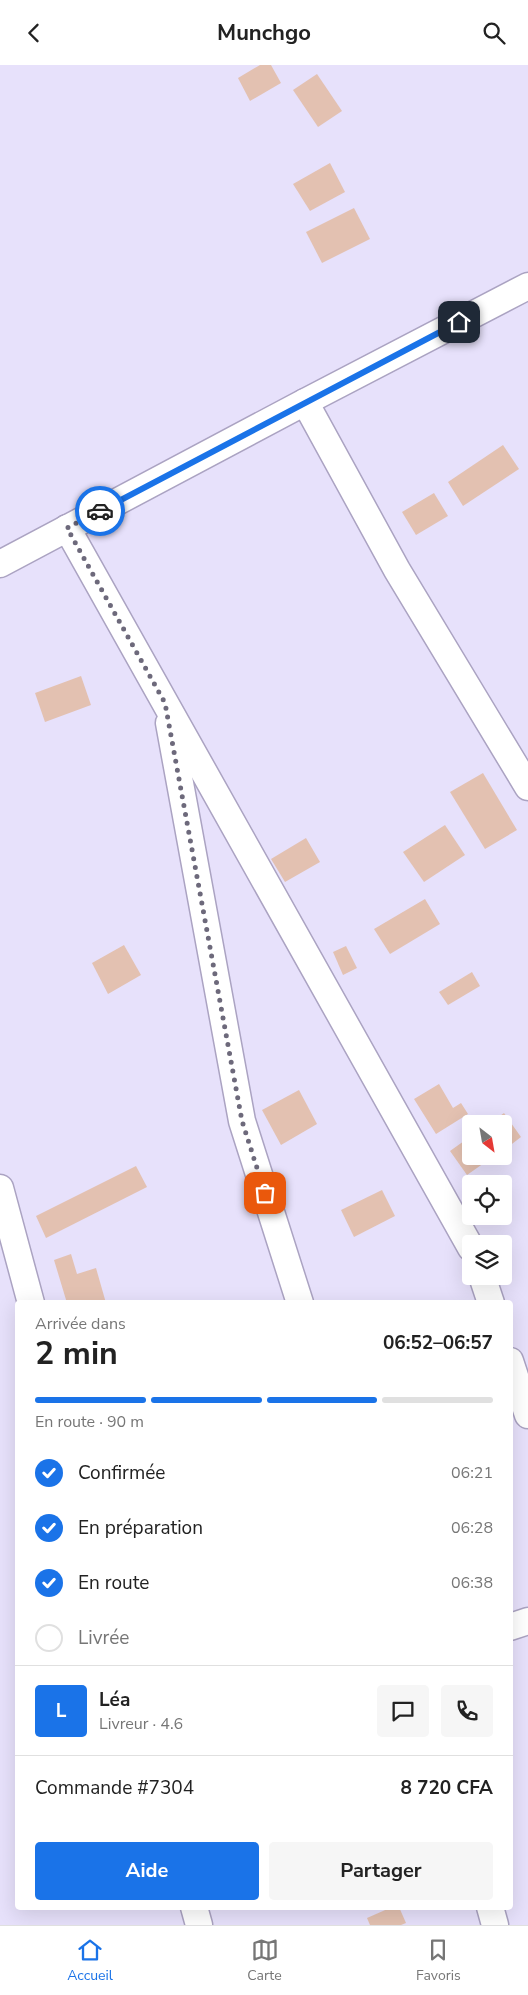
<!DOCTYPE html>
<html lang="fr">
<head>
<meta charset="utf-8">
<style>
  :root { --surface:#fff; --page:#f6f6f6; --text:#222; --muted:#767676; --line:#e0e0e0; --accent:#1a73e8 }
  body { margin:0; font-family:"Nunito Sans",sans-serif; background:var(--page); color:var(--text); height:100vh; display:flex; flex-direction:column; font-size:19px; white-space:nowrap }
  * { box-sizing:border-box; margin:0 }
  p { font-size:16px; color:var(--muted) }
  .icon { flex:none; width:28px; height:28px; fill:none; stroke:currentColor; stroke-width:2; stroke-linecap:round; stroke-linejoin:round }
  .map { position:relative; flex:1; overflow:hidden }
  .panel { position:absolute; left:15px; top:1235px; width:498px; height:610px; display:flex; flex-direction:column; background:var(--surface); border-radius:5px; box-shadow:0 5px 20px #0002 }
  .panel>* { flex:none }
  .needle { width:32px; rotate:149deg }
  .tools { position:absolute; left:462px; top:1050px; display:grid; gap:10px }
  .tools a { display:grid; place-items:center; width:50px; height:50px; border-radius:5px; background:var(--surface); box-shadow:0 5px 20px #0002; font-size:25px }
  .pin { position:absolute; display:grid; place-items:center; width:42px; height:42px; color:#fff; margin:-21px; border-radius:10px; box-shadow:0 2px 8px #0006 }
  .courier { position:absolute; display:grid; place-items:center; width:50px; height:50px; margin:-25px; border:4px solid #1a73e8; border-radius:50%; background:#fff; color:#222; box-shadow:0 1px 6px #0007 }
  .head em { font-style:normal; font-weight:700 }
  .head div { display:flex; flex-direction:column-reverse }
  .head { display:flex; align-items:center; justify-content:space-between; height:85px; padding:0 20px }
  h1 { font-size:32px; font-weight:700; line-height:38px }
  .bar { display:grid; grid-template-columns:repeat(4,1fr); gap:8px 5px; align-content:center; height:60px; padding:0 20px }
  .bar i { height:6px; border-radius:4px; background:var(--line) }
  .bar .active { background:var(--accent) }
  .bar p { grid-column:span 4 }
  .line { display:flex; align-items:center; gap:12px; padding:0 20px; border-top:1px solid var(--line) }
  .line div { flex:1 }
  .round { display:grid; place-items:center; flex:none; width:52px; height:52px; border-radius:5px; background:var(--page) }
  ol { padding:0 20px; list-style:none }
  li { display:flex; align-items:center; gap:15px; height:55px }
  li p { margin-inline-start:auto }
  li .icon { padding:5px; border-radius:50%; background:var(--accent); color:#fff; stroke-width:4 }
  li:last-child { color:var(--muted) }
  li i { width:28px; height:28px; border:2px solid var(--line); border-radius:50% }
  .primary-button { display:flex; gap:10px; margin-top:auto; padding:10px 20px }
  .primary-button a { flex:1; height:58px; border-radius:5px; background:var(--accent); color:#fff; font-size:20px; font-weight:700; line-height:58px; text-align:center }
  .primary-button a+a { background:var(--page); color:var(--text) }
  header { display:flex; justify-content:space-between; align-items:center; height:65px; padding:0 20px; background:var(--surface); font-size:22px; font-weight:700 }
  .dock { display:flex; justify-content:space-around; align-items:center; height:70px; border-top:1px solid var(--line); background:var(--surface); font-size:14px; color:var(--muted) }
  .dock a { display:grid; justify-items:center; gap:2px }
  .dock .active { color:var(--accent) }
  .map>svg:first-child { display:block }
</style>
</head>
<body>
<header><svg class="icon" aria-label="back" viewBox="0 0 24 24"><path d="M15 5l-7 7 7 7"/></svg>Munchgo<svg class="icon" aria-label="search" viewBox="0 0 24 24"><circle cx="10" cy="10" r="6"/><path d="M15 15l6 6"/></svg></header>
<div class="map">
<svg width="528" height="1860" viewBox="0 0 528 1860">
  <rect width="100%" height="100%" fill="#e7e1fb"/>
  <g fill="#e3c1b1">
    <polygon points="260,0 271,0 281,18 250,36 238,13"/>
    <polygon points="317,9 342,46 318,62 293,25"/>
    <polygon points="330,98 345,127 310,146 293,119"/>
    <polygon points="354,143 370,174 322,198 306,167"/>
    <polygon points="503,380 519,404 463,441 448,417"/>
    <polygon points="434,428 448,451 416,470 402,447"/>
    <polygon points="81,611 91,640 45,657 35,628"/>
    <polygon points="483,708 517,765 485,784 450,727"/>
    <polygon points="445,760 465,790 424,817 403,787"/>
    <polygon points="306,773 320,797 285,817 271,794"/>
    <polygon points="425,834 440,859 390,889 374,864"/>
    <polygon points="124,880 141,910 108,929 92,898"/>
    <polygon points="346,881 357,903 343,910 333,887"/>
    <polygon points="472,907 480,921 448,940 439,927"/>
    <polygon points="439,1019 453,1043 461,1038 468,1049 436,1069 414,1034"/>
    <polygon points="299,1025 317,1059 281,1080 262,1045"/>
    <polygon points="504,1048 521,1072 504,1085 504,1059 489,1059"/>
    <polygon points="471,1071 471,1091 494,1091 467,1110 450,1086"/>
    <polygon points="136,1101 147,1122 46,1173 36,1151"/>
    <polygon points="382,1125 395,1151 354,1172 341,1145"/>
    <polygon points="71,1189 77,1209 96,1203 106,1238 67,1238 54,1195"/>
    <polygon points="392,1842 399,1842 406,1858 401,1860 370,1860 367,1853"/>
  </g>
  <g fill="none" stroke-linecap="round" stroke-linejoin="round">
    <g stroke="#aba3c2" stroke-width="29">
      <g id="street">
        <polyline points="528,221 305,337 397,505 528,722"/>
        <polyline points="67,463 471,1183"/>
        <polyline points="0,499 305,337"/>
        <polyline points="169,658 242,1056 300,1238"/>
        <polyline points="0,1123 31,1238"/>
        <polyline points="482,1211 491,1238"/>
        <polyline points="510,1296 528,1350"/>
        <polyline points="510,1562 528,1556"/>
        <polyline points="194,1842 199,1860"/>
        <polyline points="490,1842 495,1860"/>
      </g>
    </g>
    <use href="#street" stroke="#fff" stroke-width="26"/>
  </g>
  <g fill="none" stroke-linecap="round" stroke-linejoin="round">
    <polyline stroke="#6d697b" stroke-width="5" stroke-dasharray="0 9" points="100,446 67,463 165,638 242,1056 265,1128"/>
    <polyline stroke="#1a73e8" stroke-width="6" points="100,446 459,257"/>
  </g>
</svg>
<div class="tools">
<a><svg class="needle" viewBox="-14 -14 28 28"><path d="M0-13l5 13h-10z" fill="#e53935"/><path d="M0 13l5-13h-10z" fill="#767676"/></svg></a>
<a><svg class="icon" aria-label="locate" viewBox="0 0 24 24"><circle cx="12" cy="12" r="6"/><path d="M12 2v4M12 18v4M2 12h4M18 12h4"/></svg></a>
<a><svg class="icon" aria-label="layers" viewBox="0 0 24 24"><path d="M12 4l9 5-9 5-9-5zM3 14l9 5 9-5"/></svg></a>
</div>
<div class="pin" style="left:265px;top:1128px;background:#ea580c"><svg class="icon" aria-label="bag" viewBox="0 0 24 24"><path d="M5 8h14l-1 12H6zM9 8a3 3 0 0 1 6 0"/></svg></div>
<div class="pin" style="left:459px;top:257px;background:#1f2937"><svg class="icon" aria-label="home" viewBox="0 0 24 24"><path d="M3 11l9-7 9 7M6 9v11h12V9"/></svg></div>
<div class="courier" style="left:100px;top:446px"><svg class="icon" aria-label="car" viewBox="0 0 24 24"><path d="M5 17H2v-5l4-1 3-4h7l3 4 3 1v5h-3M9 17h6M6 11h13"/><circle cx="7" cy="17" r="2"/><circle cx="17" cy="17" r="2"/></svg></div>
<section class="panel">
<div class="head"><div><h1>2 min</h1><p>Arrivée dans</p></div><em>06:52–06:57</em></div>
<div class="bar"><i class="active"></i><i class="active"></i><i class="active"></i><i></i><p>En route · 90 m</p></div>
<ol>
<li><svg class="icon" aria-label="check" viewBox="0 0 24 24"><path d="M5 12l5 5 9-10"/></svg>Confirmée<p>06:21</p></li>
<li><svg class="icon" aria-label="check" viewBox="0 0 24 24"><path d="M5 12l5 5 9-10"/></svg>En préparation<p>06:28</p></li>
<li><svg class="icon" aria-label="check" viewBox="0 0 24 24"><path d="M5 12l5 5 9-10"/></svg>En route<p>06:38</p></li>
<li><i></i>Livrée</li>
</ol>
<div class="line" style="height:90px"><b class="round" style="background:var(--accent);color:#fff">L</b><div><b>Léa</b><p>Livreur · 4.6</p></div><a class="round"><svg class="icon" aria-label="chat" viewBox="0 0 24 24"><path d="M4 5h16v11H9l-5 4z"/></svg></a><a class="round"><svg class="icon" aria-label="phone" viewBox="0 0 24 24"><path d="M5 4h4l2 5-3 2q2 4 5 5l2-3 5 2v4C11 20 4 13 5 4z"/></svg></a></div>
<div class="line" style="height:65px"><div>Commande #7304</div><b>8 720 CFA</b></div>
<div class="primary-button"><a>Aide</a><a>Partager</a></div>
</section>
</div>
<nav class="dock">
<a class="active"><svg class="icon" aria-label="home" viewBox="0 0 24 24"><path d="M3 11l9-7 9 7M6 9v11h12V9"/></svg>Accueil</a>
<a><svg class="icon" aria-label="map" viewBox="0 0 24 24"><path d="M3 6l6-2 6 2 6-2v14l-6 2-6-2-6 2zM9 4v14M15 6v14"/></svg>Carte</a>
<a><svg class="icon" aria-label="saved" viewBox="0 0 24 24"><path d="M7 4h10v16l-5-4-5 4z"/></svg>Favoris</a>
</nav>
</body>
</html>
